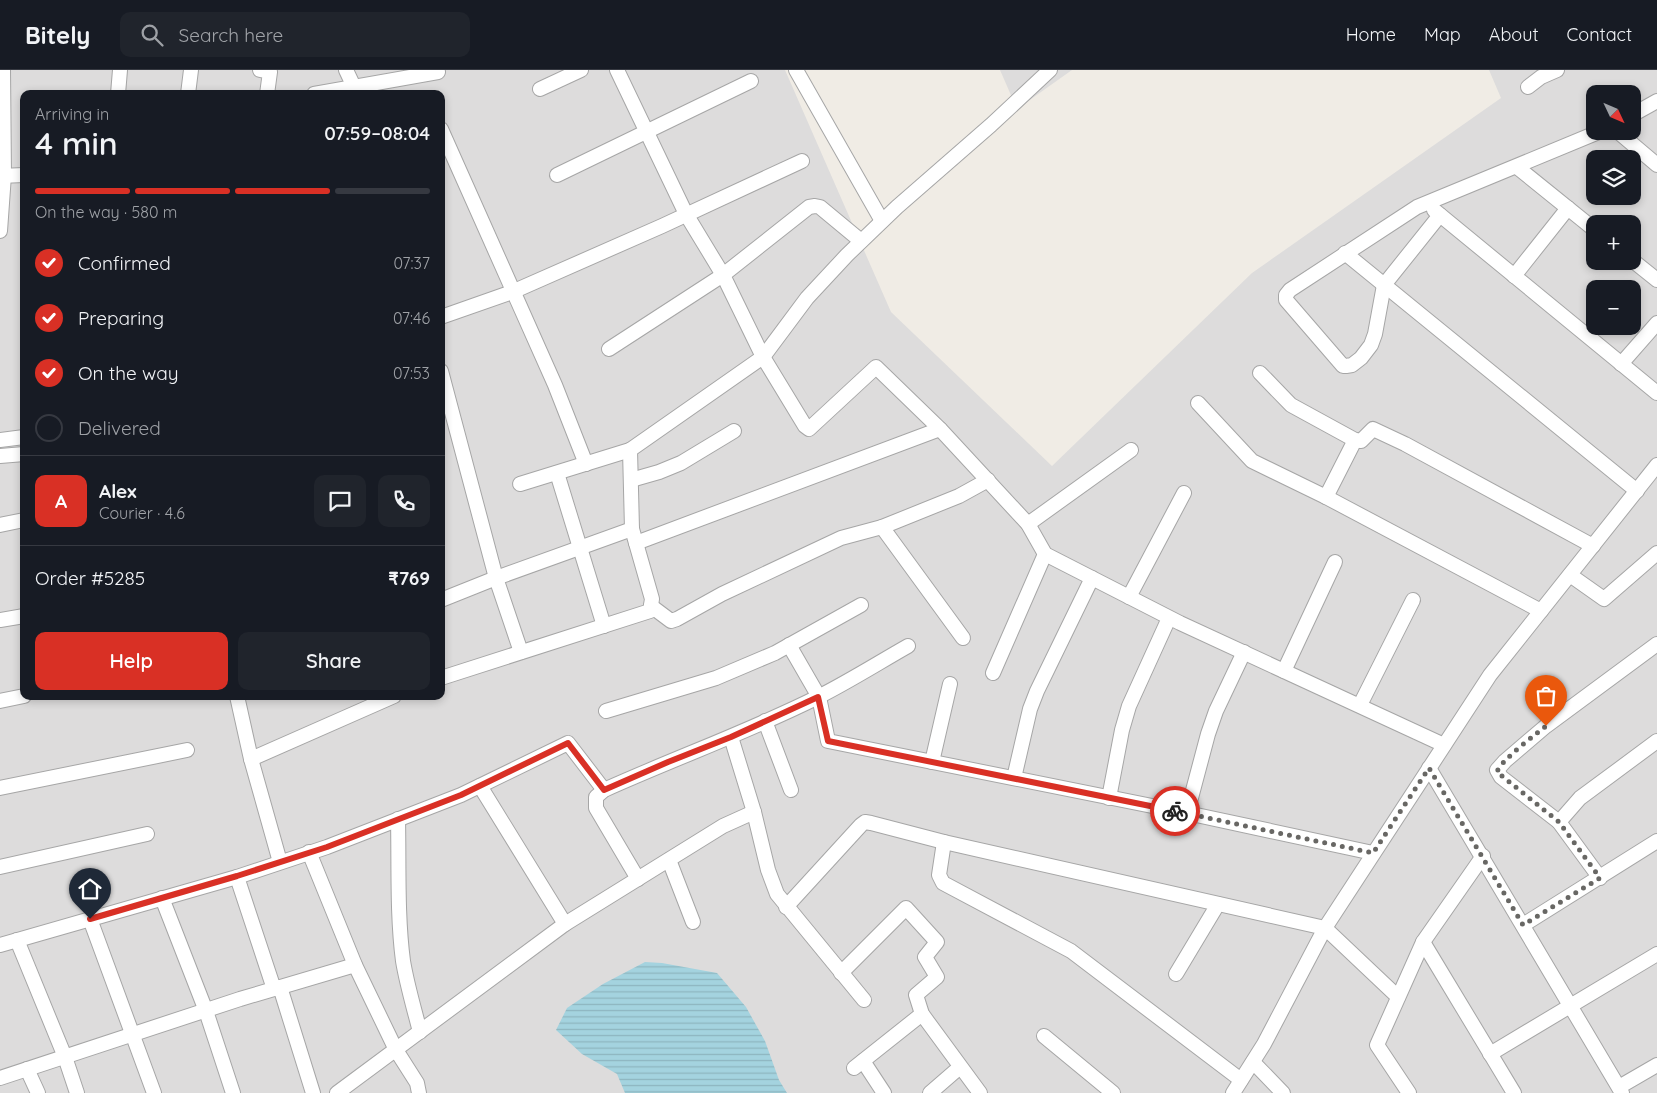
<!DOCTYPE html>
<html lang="en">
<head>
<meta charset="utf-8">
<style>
  :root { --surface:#171b24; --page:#20242c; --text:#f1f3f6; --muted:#9ea1a6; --line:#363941; --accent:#d93025 }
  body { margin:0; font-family:Quicksand,sans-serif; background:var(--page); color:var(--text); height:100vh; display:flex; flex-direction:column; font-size:19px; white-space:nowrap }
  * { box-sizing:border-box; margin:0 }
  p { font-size:16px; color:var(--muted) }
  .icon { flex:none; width:28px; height:28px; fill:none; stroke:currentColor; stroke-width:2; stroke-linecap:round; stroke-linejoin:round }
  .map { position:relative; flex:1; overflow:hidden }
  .side { position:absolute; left:20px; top:20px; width:425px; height:610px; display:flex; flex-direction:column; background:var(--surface); border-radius:10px; box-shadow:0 2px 8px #0003 }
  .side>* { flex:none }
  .needle { width:32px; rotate:134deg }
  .tools { position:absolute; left:1586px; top:15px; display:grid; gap:10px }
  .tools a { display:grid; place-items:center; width:55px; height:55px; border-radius:10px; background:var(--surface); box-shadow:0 2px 8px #0003; font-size:25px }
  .pin { position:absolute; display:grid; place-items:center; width:42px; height:42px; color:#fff; margin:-51px -21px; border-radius:50% 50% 50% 0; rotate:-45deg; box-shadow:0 0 5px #0007 }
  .pin .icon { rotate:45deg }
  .courier { position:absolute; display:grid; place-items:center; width:50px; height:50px; margin:-25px; border:4px solid #d93025; border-radius:50%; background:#fff; color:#222; box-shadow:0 1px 6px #0007 }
  .summary em { font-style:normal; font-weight:600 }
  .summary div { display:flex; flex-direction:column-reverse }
  .summary { display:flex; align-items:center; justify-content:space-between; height:85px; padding:0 15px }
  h1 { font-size:32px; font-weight:600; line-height:38px }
  .bar { display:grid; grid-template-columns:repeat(4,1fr); gap:8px 5px; align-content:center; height:60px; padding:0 15px }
  .bar i { height:6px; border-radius:4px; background:var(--line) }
  .bar .on { background:var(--accent) }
  .bar p { grid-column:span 4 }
  .line { display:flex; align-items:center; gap:12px; padding:0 15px; border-top:1px solid var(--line) }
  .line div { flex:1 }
  .round { display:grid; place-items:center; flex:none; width:52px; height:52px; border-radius:10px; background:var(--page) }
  ol { padding:0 15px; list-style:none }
  li { display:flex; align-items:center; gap:15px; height:55px }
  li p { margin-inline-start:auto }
  li .icon { padding:5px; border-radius:50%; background:var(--accent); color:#fff; stroke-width:4 }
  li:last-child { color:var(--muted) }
  li i { width:28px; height:28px; border:2px solid var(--line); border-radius:50% }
  .button { display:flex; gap:10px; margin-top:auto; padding:10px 15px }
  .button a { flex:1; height:58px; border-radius:10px; background:var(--accent); color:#fff; font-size:20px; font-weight:600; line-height:58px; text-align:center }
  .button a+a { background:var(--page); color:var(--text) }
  header { display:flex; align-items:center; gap:30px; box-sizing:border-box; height:70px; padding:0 25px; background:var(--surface); border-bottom:1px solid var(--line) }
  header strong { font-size:24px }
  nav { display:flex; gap:28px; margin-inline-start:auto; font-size:18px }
  .search { width:350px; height:45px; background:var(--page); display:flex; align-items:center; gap:12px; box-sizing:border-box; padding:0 18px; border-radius:10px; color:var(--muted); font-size:19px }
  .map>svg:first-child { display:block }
</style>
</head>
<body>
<header>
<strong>Bitely</strong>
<div class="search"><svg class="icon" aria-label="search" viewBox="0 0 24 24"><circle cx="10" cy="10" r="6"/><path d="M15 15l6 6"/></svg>Search here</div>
<nav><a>Home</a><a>Map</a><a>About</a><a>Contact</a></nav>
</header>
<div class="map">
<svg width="1657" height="1023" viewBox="0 0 1657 1023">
  <defs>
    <pattern id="water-rules" width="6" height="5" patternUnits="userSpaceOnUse" patternTransform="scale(1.25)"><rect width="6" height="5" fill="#a4d3df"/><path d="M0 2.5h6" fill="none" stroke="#8db5bf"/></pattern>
  </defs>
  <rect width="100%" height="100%" fill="#f0ece5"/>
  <g fill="#dddcdc" fill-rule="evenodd">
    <path d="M 0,0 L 785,0 L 891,242 L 1052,396 L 1252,203 L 1501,28 L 1489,0 L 1657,0 L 1657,1023 L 0,1023 ZM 24,24 L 441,24 L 441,626 L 24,626 ZM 1595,24 L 1632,24 L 1632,61 L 1595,61 ZM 1595,89 L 1632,89 L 1632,126 L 1595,126 ZM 1595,154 L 1632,154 L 1632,191 L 1595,191 ZM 1595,219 L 1632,219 L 1632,256 L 1595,256 Z"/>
    <polygon points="1000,0 1072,0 1017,39"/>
  </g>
  <polygon fill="url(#water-rules)" points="645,892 662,893 717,903 746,937 765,971 779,1010 787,1023 625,1023 617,1004 582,984 556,960 567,938 603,914"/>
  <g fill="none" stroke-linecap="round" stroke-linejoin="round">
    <g stroke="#a6a6a6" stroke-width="16">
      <g id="street">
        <polyline points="260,0 270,2 267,24"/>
        <polyline points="346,0 354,17"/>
        <polyline points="617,0 686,144 723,205 763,287 805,356 809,359 876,297 940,359 1028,454 1045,484 1180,553 1444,675"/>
        <polyline points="796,0 882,151"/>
        <polyline points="1528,17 1541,7 1557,0"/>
        <polyline points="540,19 581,0"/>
        <polyline points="118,24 120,0"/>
        <polyline points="188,24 191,0"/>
        <polyline points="314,24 438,2 437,0"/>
        <polyline points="1632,45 1657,31"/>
        <polyline points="441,59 555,315 586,394"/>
        <polyline points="1617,61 1657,95"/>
        <polyline points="1517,97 1595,160"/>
        <polyline points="557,105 751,11"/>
        <polyline points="0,106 24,105"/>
        <polyline points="1434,140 1657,323"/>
        <polyline points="1440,145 1384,215 1375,264 1371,275 1361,288 1352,295 1346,296 1343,296 1286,230 1286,225 1290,220 1417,137 1601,61"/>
        <polyline points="0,161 4,105 3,0"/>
        <polyline points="1345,183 1637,421"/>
        <polyline points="1632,190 1657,210"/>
        <polyline points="1514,206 1568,138"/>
        <polyline points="441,247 512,222 662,156 802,91"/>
        <polyline points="609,279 723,205 809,137 815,136 820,137 861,171"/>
        <polyline points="1621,294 1657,253"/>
        <polyline points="441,301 496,508 521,582"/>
        <polyline points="1260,303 1291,335 1355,370 1361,371 1373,359 1405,374 1593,476"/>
        <polyline points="1198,333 1252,391 1326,427 1541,541"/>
        <polyline points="0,370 24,367"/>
        <polyline points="0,386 24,384"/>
        <polyline points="557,403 604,556"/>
        <polyline points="631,410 659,402 681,393 734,361"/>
        <polyline points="520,414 630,380"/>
        <polyline points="1326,427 1355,370"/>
        <polyline points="1028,454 1131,380"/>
        <polyline points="0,455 24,450"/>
        <polyline points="882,457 963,568"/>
        <polyline points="636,473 940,359"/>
        <polyline points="1570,505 1604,529 1657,483"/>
        <polyline points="1129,527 1184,423"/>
        <polyline points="441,530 496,508 632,459"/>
        <polyline points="651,536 671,551 677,549 722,524 841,468 882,457 959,426 988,410"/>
        <polyline points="0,550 24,546"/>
        <polyline points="789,575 819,627 828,671 1187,743 1373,783"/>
        <polyline points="1284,601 1335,492"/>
        <polyline points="993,603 1045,484"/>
        <polyline points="441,608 650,541 652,529 632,459 630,380 763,287 807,228 847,185 897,137 991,55 1050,0"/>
        <polyline points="237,626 251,689 280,792"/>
        <polyline points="0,631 24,626"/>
        <polyline points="1360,635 1413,530"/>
        <polyline points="606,641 716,608 775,583 861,535"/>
        <polyline points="765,651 791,720"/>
        <polyline points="731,667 754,742 768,800 777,824 864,930"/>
        <polyline points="251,689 394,626"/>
        <polyline points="932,692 950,614"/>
        <polyline points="1429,698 1622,1023"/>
        <polyline points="1014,708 1030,639 1037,621 1092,508"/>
        <polyline points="480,716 565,854"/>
        <polyline points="0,718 187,680"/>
        <polyline points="1109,728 1122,660 1129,636 1169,548"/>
        <polyline points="1187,743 1208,664 1216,641 1244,582"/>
        <path d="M 398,749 C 399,796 397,845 403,891 C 407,915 414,938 420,962"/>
        <polyline points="1559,752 1501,707 1497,700 1505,691 1546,656 1657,574"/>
        <polyline points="944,772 939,805 943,813 1071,881 1241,1010"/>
        <polyline points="309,782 355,895 396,980 417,1013 419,1023"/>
        <polyline points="669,790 693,852"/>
        <polyline points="0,797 147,764"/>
        <polyline points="237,807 274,919"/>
        <polyline points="1600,808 1559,752 1580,728 1657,671"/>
        <path d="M 638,809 L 596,738 L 596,727 L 604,720 C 675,688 748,662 818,627 C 848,612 878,593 908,576"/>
        <polyline points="162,828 206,941 233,1023"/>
        <polyline points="786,837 861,755 865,752 871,753 944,772 1325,858 1398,927"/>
        <polyline points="90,849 154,1023"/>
        <polyline points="1523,855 1657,771"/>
        <polyline points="17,870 65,987 77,1023"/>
        <polyline points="1423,872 1514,1023"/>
        <polyline points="0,875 237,807 327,777 461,725 568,673 604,720"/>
        <polyline points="841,903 906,838 937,872 925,887 937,907 916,925 922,944 980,1023"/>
        <polyline points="1176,904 1218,834"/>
        <polyline points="280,917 313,1023"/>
        <polyline points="1044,966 1113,1023"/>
        <polyline points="1490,984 1657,884"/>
        <polyline points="863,991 884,1023"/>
        <polyline points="1253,992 1283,1023"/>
        <polyline points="854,998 922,944"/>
        <polyline points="27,999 38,1023"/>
        <polyline points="0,1008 240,929 355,895"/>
        <polyline points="1619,1017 1657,995"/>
        <polyline points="337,1023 565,854 723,756 754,742"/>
        <polyline points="930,1023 960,997"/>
        <polyline points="1233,1023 1264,974 1325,858 1490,605 1657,395"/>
        <polyline points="1409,1023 1377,975 1423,872 1483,786"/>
      </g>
    </g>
    <use href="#street" stroke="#fff" stroke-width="14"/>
  </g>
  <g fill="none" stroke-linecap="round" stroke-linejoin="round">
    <path stroke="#686764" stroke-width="5" stroke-dasharray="0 9" d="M 1175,741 L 1373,783 L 1429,698 L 1523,855 L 1600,808 L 1559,752 L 1497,702 C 1500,691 1535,665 1546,656"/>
    <polyline stroke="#d93025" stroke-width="6" points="90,849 237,806 327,777 461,725 568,673 604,720 668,692 731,667 818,627 828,671 1175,741"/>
  </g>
</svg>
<div class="tools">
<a><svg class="needle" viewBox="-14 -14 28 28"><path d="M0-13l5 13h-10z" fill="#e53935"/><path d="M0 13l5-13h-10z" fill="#9ea1a6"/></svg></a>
<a><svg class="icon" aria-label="layers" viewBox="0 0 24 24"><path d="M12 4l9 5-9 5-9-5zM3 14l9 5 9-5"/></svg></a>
<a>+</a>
<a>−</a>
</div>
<div class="pin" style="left:1546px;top:656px;background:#ea580c"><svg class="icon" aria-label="bag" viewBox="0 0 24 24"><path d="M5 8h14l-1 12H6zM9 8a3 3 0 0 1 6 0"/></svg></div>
<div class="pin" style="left:90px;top:849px;background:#1f2937"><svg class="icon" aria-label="home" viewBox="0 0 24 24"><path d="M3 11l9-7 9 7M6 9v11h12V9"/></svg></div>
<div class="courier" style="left:1175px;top:741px"><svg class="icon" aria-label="bike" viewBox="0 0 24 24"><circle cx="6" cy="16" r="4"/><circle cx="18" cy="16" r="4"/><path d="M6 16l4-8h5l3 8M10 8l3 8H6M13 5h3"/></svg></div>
<section class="side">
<div class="summary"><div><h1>4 min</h1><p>Arriving in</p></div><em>07:59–08:04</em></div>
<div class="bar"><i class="on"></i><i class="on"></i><i class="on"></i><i></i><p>On the way · 580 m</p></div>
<ol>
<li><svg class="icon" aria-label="check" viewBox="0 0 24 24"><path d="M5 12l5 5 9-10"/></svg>Confirmed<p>07:37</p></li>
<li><svg class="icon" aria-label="check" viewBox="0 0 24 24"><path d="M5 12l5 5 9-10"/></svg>Preparing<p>07:46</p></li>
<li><svg class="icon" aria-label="check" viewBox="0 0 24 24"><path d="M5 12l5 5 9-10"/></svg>On the way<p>07:53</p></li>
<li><i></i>Delivered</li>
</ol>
<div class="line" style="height:90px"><b class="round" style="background:var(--accent);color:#fff">A</b><div><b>Alex</b><p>Courier · 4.6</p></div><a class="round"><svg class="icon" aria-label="chat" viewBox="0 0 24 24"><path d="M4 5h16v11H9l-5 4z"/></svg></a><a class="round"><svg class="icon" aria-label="phone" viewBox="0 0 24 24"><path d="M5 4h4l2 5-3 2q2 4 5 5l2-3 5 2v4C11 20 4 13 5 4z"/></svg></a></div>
<div class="line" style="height:65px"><div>Order #5285</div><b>₹769</b></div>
<div class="button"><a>Help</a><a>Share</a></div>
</section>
</div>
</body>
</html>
